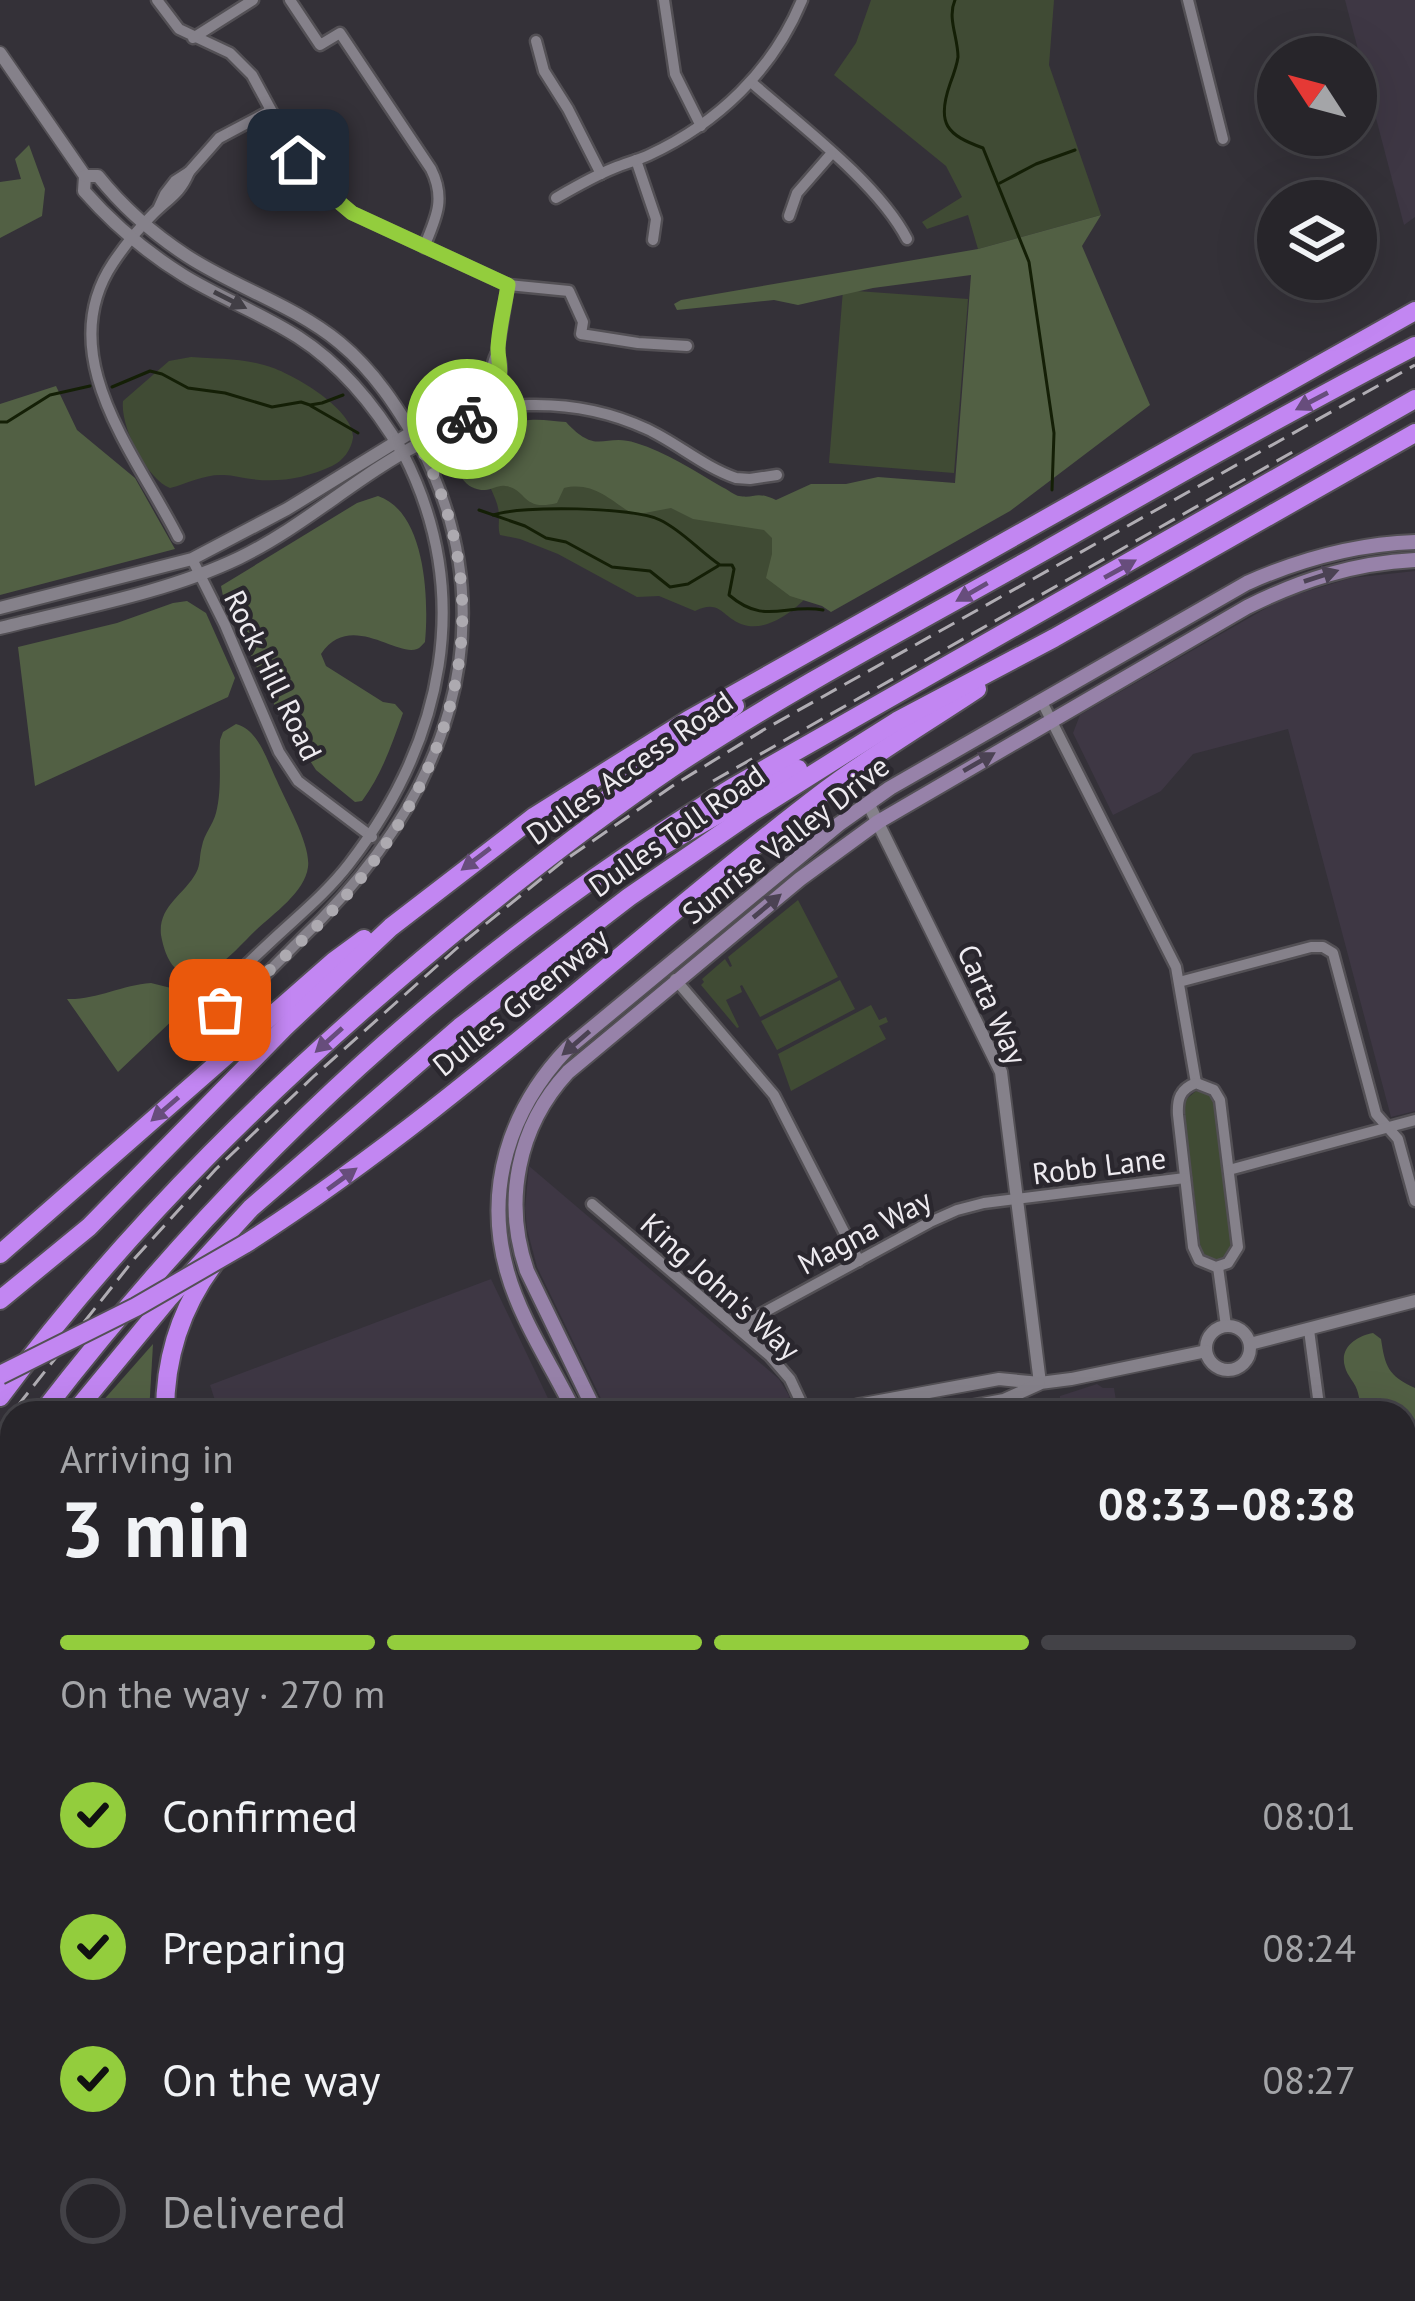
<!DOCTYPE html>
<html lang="en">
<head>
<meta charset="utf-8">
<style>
  :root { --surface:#27252a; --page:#333136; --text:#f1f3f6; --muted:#a4a5a8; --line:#434247; --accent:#93cd3d }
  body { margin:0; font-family:"PT Sans",sans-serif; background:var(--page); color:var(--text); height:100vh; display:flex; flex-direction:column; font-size:45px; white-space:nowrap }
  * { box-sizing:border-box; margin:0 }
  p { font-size:39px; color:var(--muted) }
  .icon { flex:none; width:66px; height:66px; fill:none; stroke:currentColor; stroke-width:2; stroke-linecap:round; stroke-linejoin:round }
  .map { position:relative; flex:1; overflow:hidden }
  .side { position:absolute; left:0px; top:1401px; width:1416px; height:900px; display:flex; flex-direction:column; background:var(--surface); border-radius:36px 36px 0 0; box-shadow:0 12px 48px #0002,0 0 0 3px var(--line) }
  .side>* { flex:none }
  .needle { width:78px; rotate:306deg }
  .buttons { position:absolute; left:1257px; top:36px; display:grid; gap:24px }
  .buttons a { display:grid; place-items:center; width:120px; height:120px; border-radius:50%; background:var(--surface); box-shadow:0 12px 48px #0002,0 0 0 3px var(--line); font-size:60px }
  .pin { position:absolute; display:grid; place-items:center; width:102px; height:102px; color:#fff; margin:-51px; border-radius:24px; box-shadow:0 6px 18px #0006 }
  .courier { position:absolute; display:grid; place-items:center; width:120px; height:120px; margin:-60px; border:9px solid #93cd3d; border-radius:50%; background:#fff; color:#222; box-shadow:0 3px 15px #0007 }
  .overview em { font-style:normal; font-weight:600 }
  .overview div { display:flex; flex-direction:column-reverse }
  .overview { display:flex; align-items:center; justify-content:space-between; height:204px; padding:0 60px }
  h1 { font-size:78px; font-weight:600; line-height:90px }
  .bar { display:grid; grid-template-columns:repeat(4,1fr); gap:18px 12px; align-content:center; height:144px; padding:0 60px }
  .bar i { height:15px; border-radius:9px; background:var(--line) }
  .bar .active { background:var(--accent) }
  .bar p { grid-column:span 4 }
  ol { padding:0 60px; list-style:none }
  li { display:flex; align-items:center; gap:36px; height:132px }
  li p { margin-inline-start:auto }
  li .icon { padding:12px; border-radius:50%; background:var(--accent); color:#111; stroke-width:4 }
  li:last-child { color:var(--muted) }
  li i { width:66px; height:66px; border:6px solid var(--line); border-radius:50% }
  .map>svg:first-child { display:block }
</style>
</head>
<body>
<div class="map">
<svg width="1415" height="2301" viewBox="0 0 1415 2301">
  <rect width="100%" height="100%" fill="#343138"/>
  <g fill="#3e3744">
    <polygon points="1345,0 1415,0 1415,217 1404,225"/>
    <polygon points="1415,571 1415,1111 1391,1117 1288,729 1193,754 1161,791 1113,815 1073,733 1080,715 1268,607 1295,595 1351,578"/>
    <polygon points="529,1166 779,1379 790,1397 757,1413 608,1413 537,1267 527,1229 525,1208"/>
    <polygon points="491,1279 555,1413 219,1413 210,1385"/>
    <polygon points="1097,1384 1103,1388 1114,1388 1118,1413 993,1413 1060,1400 1060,1396"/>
    <polygon points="473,2289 973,2289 979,2301 477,2301"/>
    <polygon points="1123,2289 1310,2289 1319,2301 1117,2301"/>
  </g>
  <g fill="#404b34">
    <polygon points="871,0 1054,0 1049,65 1101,215 978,249 968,215 927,229 922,222 962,197 946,166 834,75 856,43"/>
    <polygon points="843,290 968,299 954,473 829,463"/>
    <path d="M 191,357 C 215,359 240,358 264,365 C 289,371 355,409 353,438 C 351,450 343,461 332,466 C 306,478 279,483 251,479 C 242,478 233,475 224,475 C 204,474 189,483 170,488 C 147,479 120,427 123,401 L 169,361 Z"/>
    <path d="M 486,465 L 776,526 L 812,591 C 797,609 767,634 741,624 C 721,616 720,599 695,611 L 659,596 L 637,597 L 558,554 L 520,539 L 500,535 C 498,529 499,523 499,516 C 499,497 484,484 486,465 Z"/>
    <polygon points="798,900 838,977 760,1017 742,985 740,986 742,992 726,1000 739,1027 737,1028 701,985 704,982 702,979 725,959 730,967 732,966 728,957"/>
    <polygon points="840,980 855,1009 777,1050 761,1021"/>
    <polygon points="871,1005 879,1020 886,1017 888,1022 879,1026 886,1039 791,1091 778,1054"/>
    <polygon points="1196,1091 1208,1094 1214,1099 1232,1247 1228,1254 1216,1261 1204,1258 1201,1252 1184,1109 1185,1100"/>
    <polygon points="0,2018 12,2035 12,2180 0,2178"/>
    <polygon points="0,2203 12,2216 12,2289 176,2289 185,2301 0,2301"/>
  </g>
  <g fill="#526044">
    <polygon points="29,145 45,189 42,216 0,238 0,182 21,179 15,159"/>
    <path d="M 1101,215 L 1082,246 L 1150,405 L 1010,511 L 831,612 L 822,606 L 790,596 L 766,578 L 772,554 L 772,538 L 764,530 L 693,519 L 671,508 L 634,515 C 611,501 594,481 564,488 L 557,503 C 521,512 527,488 505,486 C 498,485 492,490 485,490 C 462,490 454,468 456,448 C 472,435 490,441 506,433 C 509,431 510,427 513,425 C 527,416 550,421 566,422 C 598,457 604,432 636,443 C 666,452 695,471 722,487 C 725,488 736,496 739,496 C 756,499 754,490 776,500 L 811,484 L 846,484 L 878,477 L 955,483 L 971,275 L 873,288 L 798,305 L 774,300 L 677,310 L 674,304 L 681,300 L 978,249 Z"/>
    <polygon points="56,386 77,430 135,478 175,549 0,595 0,404"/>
    <path d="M 378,496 C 426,512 429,600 425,642 C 422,645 420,648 417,649 C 396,657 350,611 321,654 L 326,666 L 383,702 L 395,704 L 403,713 C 392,744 382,774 362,801 L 355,802 L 316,770 L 276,708 L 223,596 L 221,586 L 357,503 Z"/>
    <polygon points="187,601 206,613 235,678 228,697 35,786 18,647 117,623 173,603"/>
    <path d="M 236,724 C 259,730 267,761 277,781 C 286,802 311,845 308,867 C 305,892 273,914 256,930 C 238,947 200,995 175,968 C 167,960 163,946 161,935 C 158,906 184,895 196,873 C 201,864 199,856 202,846 C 204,834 213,825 216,813 C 222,790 219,763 220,740 L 223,732 Z"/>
    <path d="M 151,983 L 171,988 L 180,1004 L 179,1014 L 118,1072 L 67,999 C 96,1000 122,985 151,983 Z"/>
    <path d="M 1373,1333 L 1381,1339 C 1385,1366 1388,1376 1415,1388 L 1415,1626 L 1404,1608 L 1404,1413 L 1360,1413 C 1360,1406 1360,1400 1358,1393 C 1356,1383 1347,1376 1345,1367 C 1339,1347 1357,1336 1373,1333 Z"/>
    <polygon points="153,1344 149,1413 94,1413 101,1403"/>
    <polygon points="0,1642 12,1642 12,1824 0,1819"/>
  </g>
  <polygon fill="#141f06" points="539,2289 741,2289 743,2301 534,2301"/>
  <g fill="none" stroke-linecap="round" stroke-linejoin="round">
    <g stroke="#141f06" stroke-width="3">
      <path d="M 955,0 C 947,18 958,37 958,57 C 957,65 953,76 950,84 C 936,124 947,135 983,148 L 1029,262 L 1054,433 L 1052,490"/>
      <polyline points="1000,183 1036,164 1075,150"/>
      <polyline points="112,387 150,371 162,374 188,388 225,393 272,407 301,402 310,405 322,403 343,395"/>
      <polyline points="311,406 358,433"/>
      <polyline points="0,422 7,422 50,395 90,386"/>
      <polyline points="479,510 525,526 546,538 566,542 612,567 650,571 670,587 688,584 718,566"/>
      <path d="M 493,515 C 521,505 634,507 660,520 C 683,531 699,551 720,565 L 732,565 L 734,569 L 729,595 C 765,626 785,603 823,610"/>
      <polyline points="1404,1862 1415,1861"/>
    </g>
    <g stroke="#535055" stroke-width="15">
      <g id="minor">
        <polyline points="157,0 179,29 230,53 252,75 298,160 314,181 352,213 508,285 569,291 583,322 581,334 638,343 687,346"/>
        <path d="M 290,0 L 320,45 L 340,33 L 431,169 C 446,199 436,218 424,247"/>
        <polyline points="664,0 675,74 701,126"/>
        <polyline points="1188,0 1223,139"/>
        <polyline points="193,38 253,0"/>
        <polyline points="536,41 544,71 568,109 601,174"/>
        <path d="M 751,82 C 800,125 878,183 907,239"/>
        <polyline points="636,160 656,219 653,240"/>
        <path d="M 556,198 C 575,187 594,176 614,168 C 626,163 638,160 649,155 C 718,123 773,70 802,0"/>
        <polyline points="159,207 165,194 175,181 189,172 219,138 270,111"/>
        <polyline points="789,216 797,193 831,154"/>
        <path d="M 494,387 C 503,376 502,365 497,353"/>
        <path d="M 498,406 C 494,386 487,372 497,353 L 508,285"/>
        <path d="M 412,432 C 485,399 572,394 647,429 C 677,443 704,467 736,478 L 750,479 L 777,475"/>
        <path d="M 178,537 C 137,456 51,356 113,263 C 125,245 138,229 154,213 C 169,198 180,194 189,172"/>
        <polyline points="192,559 225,625 279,752 298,781 372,837"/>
        <polyline points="1041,700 1176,967 1196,1083"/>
        <polyline points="675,979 774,1095 859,1261"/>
        <polyline points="1179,982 1311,947 1323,947 1333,953 1376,1114 1398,1139 1415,1201"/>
        <path d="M 199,1010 C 207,1010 218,1012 226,1009 C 239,1003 287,953 300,940 C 442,806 515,628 419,444 L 498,406"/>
        <path d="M 199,1010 C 225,985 251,960 278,935 C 303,912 329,890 349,864 C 444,741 475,594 403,453"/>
        <path d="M 1196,1083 L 1214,1090 L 1220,1100 L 1238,1247 L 1228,1263 L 1216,1267 L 1199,1260 L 1193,1247 L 1178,1115 C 1177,1099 1180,1089 1196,1083 Z"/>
        <polyline points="1229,1170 1415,1120"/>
        <polyline points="592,1204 770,1356 790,1379 806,1413"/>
        <polyline points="1218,1267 1226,1326"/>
        <polyline points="740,1330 759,1315 930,1222 957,1210 984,1203 1185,1178"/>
        <polyline points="1309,1330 1320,1413"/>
        <polyline points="1404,1948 1415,1976"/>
        <polyline points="1404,2094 1415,2090"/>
        <polyline points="1404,2199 1415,2194"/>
        <polyline points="1397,2289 1401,2297"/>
      </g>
    </g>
    <g stroke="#535055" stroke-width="16">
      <g id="tertiary">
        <path d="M 0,53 L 85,176 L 84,191 C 113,224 146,252 183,275 C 220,298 261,313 298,337 C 343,366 376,407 403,453"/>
        <polyline points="0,608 192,559 287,509 412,432"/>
        <path d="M 0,628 C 79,608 166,593 239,558 C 303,527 356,477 419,444 C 397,407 374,371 340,343 C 294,305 236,288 187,256 C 155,235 122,206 98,176 L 85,176"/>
        <polyline points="868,803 1001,1072 1040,1383"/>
        <circle cx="1228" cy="1348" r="22"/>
        <polyline points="1250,1344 1415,1301"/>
        <polyline points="834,1413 858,1405 999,1379 1040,1383 1071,1379 1206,1351"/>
        <polyline points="935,1413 1004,1400 1039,1384"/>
      </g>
    </g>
    <g stroke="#535055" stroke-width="18">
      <g id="secondary">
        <path d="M 575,1413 C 553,1368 520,1319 507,1271 C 484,1189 509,1110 567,1049 L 839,824 L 890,788 L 1247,583 C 1301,559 1356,544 1415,542"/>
        <path d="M 596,1413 L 527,1271 C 503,1202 517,1127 568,1072 L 800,879 L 878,822 L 1247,607 C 1301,580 1354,563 1415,560"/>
        <polyline points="991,2289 998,2301"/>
        <polyline points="1013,2289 1019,2301"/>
      </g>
    </g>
    <g stroke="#535055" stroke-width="22">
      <g id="motorway">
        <polyline points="607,799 735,706"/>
        <polyline points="650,853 798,769"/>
        <path d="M 245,1244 C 453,1111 630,939 826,790 C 874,754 926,723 977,689"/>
        <polyline points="0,1254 334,961 364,939"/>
        <polyline points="0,1300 89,1227 285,1027 391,927 535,816 688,720 1415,311"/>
        <path d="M 0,1397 C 129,1224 283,1074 449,937 C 522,877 595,820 673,767 C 789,690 913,625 1034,557 C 1160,485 1286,413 1415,346"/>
        <path d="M 42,1413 C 237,1160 461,952 735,786 L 1415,399"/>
        <polyline points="74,1413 168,1299 251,1208 460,1027 629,897 751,813 897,721 1054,638 1415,433"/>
        <path d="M 165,1413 C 165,1357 182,1305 216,1261"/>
        <polyline points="0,1468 12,1452"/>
        <polyline points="0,1610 12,1608"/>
        <polyline points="0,1856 12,1857"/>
        <polyline points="0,1927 12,1942"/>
        <polyline points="0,1981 12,1998"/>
        <polyline points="0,2182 12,2185"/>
        <polyline points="190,2289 198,2301"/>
        <polyline points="207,2289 215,2301"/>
        <polyline points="246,2289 254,2301"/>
      </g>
    </g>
    <use href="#minor" stroke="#85818a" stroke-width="10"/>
    <use href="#tertiary" stroke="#85818a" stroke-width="12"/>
    <use href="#secondary" stroke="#9782a9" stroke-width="14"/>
    <use href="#motorway" stroke="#c286f2" stroke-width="18"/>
    <g stroke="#b0adb3" stroke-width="3" stroke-dasharray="18 9" stroke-linecap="butt">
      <polyline points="713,781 1298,449"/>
      <polyline points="0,1428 135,1258 216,1169 314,1076 466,940 562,862 674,785 765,729 1415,365"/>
    </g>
    <g stroke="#535055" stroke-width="22" stroke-linecap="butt">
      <g id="motorway-bridge">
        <polyline points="0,1375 136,1307 245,1244"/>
        <polyline points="0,1497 12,1501"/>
      </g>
    </g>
    <use href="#motorway-bridge" stroke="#c286f2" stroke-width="18"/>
  </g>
  <defs><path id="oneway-solid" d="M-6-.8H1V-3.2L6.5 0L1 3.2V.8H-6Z" transform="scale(3)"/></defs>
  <use fill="#413e45" href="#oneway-solid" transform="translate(230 300) rotate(27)"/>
  <g fill="#674d7c">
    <use href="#oneway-solid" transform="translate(1312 401) rotate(152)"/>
    <use href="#oneway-solid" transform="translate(1120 569) rotate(-29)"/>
    <use href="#oneway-solid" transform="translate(972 592) rotate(150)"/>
    <use href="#oneway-solid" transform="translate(476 859) rotate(143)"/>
    <use href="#oneway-solid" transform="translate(329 1040) rotate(138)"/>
    <use href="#oneway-solid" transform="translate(165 1109) rotate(139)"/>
    <use href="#oneway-solid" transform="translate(342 1179) rotate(-36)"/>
  </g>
  <g fill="#4b4253">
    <use href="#oneway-solid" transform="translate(1321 576) rotate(-18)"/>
    <use href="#oneway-solid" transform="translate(979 762) rotate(-30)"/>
    <use href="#oneway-solid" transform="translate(767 906) rotate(-40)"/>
    <use href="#oneway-solid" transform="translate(576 1043) rotate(139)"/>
  </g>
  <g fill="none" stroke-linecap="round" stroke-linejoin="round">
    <path stroke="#adaab0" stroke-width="12" stroke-dasharray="0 21.6" d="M 220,1010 L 228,1008 C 274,965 326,923 365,873 C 464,744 497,592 419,444 L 467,419"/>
    <path stroke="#93cd3d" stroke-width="15" d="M 298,160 L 314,181 L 352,213 L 508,285 C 505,305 499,327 498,348 C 498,364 504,373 494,387 L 497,406 L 467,419"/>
  </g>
  <g text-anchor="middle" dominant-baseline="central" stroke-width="9" stroke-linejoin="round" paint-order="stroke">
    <g font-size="30" fill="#eeebf0" stroke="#2a272e">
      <text transform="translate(274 675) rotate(64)">Rock Hill Road</text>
      <text transform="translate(629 767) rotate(-35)">Dulles Access Road</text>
      <text transform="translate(676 830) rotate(-35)">Dulles Toll Road</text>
      <text transform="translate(785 839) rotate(-38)">Sunrise Valley Drive</text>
      <text transform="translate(520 1001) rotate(-39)">Dulles Greenway</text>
      <text transform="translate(993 1004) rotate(66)">Carta Way</text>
      <text transform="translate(1099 1165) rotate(-7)">Robb Lane</text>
      <text transform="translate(864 1231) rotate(-28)">Magna Way</text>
      <text transform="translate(721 1286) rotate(42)">King John's Way</text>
    </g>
  </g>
</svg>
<div class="buttons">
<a><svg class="needle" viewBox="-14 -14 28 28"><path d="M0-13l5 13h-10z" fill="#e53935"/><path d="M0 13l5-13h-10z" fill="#a4a5a8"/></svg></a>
<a><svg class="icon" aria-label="layers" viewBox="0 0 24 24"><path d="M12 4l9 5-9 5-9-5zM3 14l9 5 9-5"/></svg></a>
</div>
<div class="pin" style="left:220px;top:1010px;background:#ea580c"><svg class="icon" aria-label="bag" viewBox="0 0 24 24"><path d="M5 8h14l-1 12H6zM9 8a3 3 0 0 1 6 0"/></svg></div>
<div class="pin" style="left:298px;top:160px;background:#1f2937"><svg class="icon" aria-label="home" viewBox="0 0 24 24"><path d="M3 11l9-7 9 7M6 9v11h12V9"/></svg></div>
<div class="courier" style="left:467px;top:419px"><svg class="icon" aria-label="bike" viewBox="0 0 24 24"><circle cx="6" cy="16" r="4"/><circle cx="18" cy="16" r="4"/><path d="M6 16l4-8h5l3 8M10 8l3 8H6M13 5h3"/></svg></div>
<section class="side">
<div class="overview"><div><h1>3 min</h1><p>Arriving in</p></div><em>08:33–08:38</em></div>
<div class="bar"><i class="active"></i><i class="active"></i><i class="active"></i><i></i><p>On the way · 270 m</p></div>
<ol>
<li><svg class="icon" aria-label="check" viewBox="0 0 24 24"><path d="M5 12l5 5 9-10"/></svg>Confirmed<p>08:01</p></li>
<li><svg class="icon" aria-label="check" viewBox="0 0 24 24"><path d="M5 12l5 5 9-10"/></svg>Preparing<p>08:24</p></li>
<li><svg class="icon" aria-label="check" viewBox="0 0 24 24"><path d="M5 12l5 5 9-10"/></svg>On the way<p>08:27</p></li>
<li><i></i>Delivered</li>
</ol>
</section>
</div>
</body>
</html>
